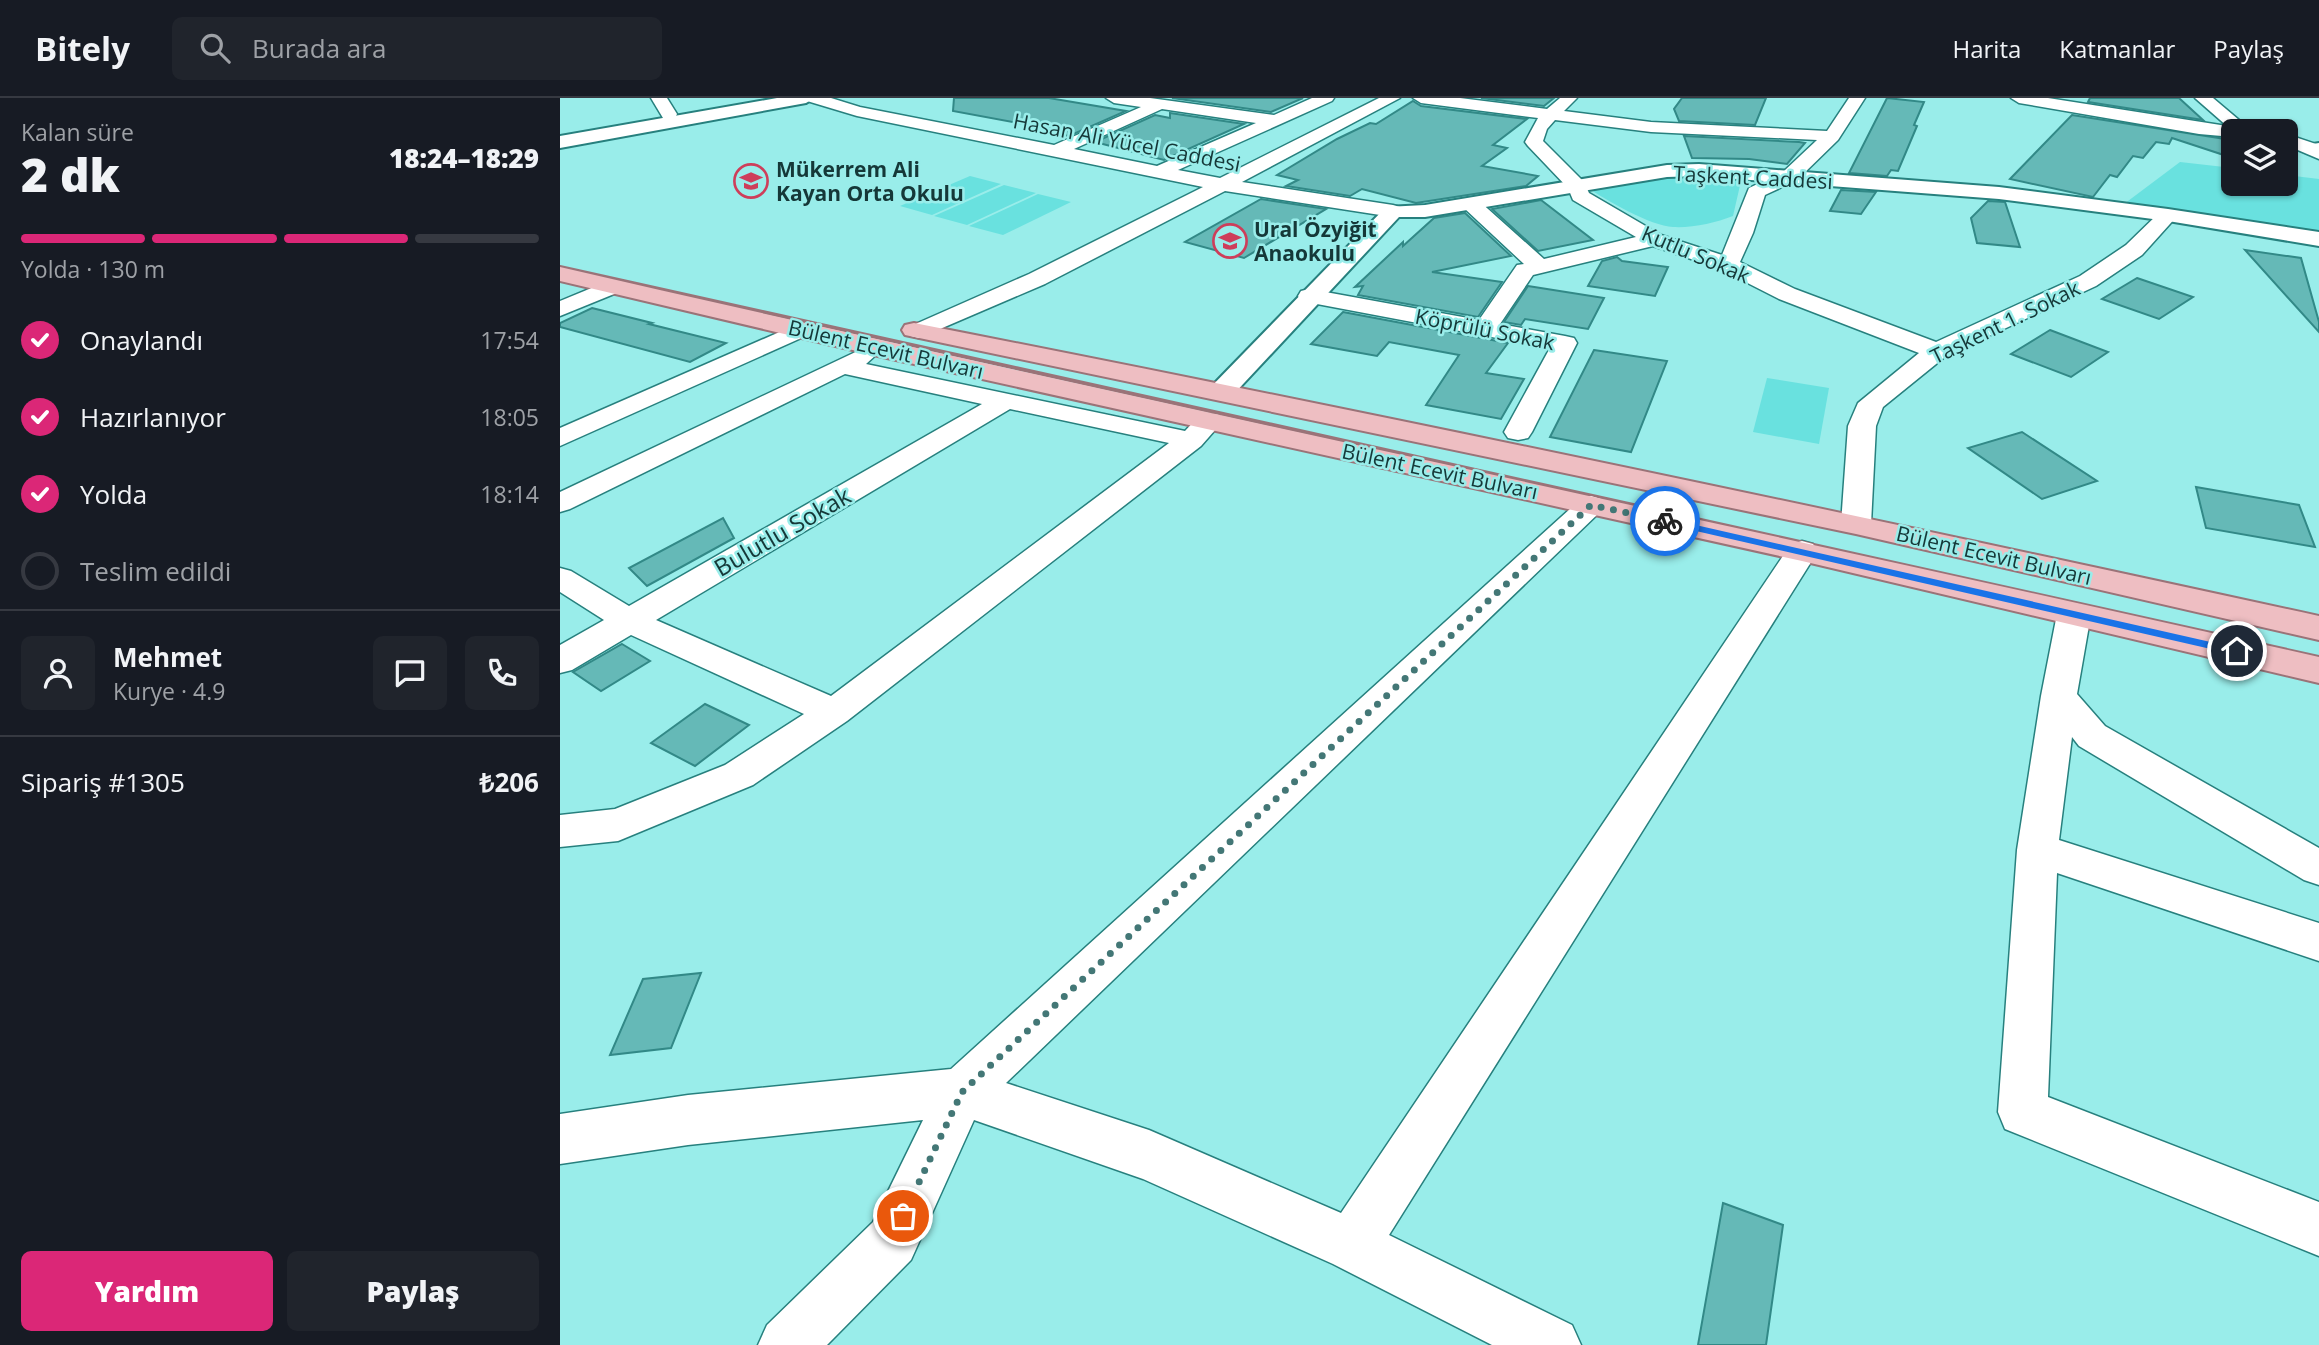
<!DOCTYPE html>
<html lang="tr">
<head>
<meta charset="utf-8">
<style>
  :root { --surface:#171b24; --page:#20242c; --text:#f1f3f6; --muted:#9ea1a6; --line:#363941; --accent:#db2777 }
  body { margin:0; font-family:"Open Sans",sans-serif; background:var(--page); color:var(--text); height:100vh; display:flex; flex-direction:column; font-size:26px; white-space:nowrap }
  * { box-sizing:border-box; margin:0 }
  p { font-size:23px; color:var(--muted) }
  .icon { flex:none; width:38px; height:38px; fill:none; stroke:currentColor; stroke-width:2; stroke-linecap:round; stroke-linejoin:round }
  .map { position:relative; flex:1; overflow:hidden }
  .details { display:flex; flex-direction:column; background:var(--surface); width:560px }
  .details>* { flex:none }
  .fabs { position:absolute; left:1661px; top:21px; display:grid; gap:14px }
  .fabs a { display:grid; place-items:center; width:77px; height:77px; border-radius:10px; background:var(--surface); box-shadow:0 2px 5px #0004; font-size:35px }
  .pin { position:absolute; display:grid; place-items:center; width:60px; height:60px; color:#fff; margin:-30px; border:4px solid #fff; border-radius:50%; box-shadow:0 2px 7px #0007 }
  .courier { position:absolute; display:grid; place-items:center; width:70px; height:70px; margin:-35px; border:5px solid #1a73e8; border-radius:50%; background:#fff; color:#222; box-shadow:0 2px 9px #0007 }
  .overview em { font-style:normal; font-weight:800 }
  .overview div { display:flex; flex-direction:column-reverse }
  .overview { display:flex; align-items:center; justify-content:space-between; height:119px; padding:0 21px }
  h1 { font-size:46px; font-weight:800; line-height:52px }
  .bar { display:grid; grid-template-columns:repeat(4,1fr); gap:10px 7px; align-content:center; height:84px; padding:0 21px }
  .bar i { height:9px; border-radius:5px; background:var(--line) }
  .bar .selected { background:var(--accent) }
  .bar p { grid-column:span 4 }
  .line { display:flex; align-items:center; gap:18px; padding:0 21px; border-top:2px solid var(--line) }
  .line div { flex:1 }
  .round { display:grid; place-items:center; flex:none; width:74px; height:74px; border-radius:10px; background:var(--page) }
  ol { padding:0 21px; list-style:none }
  li { display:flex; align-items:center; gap:21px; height:77px }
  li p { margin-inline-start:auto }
  li .icon { padding:7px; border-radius:50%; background:var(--accent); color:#fff; stroke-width:4 }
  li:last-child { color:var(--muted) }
  li i { width:38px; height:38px; border:4px solid var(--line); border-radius:50% }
  .cta { display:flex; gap:14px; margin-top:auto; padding:14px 21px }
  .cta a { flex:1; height:80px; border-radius:10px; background:var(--accent); color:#fff; font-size:28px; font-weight:800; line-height:80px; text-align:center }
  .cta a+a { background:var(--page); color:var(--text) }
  header { display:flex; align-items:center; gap:42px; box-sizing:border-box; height:98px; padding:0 35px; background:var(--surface); border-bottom:2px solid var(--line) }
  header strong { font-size:33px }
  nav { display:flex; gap:38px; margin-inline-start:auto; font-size:24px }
  .search { width:490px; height:63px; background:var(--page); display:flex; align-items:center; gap:18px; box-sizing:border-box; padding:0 24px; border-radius:10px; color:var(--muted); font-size:26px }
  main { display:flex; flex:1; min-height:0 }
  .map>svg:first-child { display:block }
</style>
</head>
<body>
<header>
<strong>Bitely</strong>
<div class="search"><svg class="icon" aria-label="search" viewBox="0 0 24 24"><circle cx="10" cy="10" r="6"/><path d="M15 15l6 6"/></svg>Burada ara</div>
<nav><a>Harita</a><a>Katmanlar</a><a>Paylaş</a></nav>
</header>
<main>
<section class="details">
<div class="overview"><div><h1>2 dk</h1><p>Kalan süre</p></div><em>18:24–18:29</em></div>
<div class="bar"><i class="selected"></i><i class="selected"></i><i class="selected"></i><i></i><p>Yolda · 130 m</p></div>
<ol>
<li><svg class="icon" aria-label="check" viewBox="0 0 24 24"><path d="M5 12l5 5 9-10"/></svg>Onaylandı<p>17:54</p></li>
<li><svg class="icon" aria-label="check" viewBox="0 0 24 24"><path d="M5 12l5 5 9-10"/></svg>Hazırlanıyor<p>18:05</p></li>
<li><svg class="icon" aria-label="check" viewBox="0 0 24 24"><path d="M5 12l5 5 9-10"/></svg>Yolda<p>18:14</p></li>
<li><i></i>Teslim edildi</li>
</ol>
<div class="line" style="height:126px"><a class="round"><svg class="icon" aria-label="person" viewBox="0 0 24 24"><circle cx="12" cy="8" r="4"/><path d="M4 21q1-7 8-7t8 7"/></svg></a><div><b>Mehmet</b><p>Kurye · 4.9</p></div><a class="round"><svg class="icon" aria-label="chat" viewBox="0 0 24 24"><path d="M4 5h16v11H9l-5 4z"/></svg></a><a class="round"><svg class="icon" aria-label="phone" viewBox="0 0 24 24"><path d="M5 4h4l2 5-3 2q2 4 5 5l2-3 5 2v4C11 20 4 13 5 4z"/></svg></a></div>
<div class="line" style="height:91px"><div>Sipariş #1305</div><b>₺206</b></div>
<div class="cta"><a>Yardım</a><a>Paylaş</a></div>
</section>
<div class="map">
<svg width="1759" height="1247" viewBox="0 0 1759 1247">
  <rect width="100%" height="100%" fill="#99edea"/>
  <g fill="#69e1df">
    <polygon points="1620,64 1673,70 1673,86 1726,86 1726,77 1759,81 1759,134 1564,106"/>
    <path d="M 1109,75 L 1178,78 L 1181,83 L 1173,118 C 1155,125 1133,130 1113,129 C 1091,128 1045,102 1027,89 Z"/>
    <polygon points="410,78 441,86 372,117 340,108"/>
    <polygon points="444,87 476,95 407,127 374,118"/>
    <polygon points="478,96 511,104 443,137 409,128"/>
    <polygon points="1207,280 1269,290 1259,346 1193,334"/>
  </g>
  <g fill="#65b9b7" stroke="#328987" stroke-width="2">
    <polygon points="394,0 489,0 566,13 509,38 466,28 469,27 393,13"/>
    <polygon points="612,0 743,0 711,14"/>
    <polygon points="921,0 994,0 984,8"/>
    <polygon points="1122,0 1206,0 1195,27 1119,23 1114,11"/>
    <polygon points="1327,0 1364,4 1354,27 1357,28 1338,73 1331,72 1327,78 1289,75"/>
    <polygon points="1530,0 1619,0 1643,22 1528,4"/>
    <polygon points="853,3 861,8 967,21 933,47 947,50 922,68 978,78 966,88 856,105 802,91 790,98 726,88 738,82 717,77 777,41 810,25 816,26"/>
    <polygon points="610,15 684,26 604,62 535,44 595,17 610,20"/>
    <polygon points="1512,17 1665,41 1673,48 1673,60 1612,40 1609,46 1596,44 1583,60 1573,58 1557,79 1550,77 1533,99 1450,81"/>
    <polygon points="1124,38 1239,44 1245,45 1227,66 1189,61 1132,60"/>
    <polygon points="1281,92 1316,94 1301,116 1270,113"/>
    <polygon points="701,101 766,111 684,160 625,144"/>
    <polygon points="981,102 1033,142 978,153 932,111"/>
    <polygon points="1428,103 1445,104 1460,149 1417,145 1411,120"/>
    <polygon points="905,115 951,158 872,174 942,184 918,219 798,197 803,188 795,189 843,144 843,148 874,120"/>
    <polygon points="1685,152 1741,160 1759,224 1759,234"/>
    <polygon points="1057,159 1062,163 1108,169 1095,198 1028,188 1042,163"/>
    <polygon points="1577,180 1633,199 1599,221 1542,201"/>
    <polygon points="968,188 1044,200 1028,231 965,221 961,227 944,224"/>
    <polygon points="32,210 92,225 89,226 166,245 130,264 0,229 0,225"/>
    <polygon points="783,214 948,245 926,275 964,281 941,321 866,307 899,257 829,244 817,258 751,246"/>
    <polygon points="1490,232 1548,254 1511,279 1451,256"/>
    <polygon points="1034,252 1107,263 1071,354 990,339"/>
    <polygon points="1462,334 1537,383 1482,401 1408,350"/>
    <polygon points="1636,389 1739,407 1755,449 1646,430"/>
    <polygon points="163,420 174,440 87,488 69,470"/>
    <polygon points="62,546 90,563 41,593 13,574"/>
    <polygon points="145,606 189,627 135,668 91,645"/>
    <polygon points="141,875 111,950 50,957 83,881"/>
    <polygon points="1163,1105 1223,1127 1206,1247 1138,1247"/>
  </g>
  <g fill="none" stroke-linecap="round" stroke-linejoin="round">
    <g stroke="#27807e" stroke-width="3">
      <g id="minor">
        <polygon points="91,0 107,0 117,16 115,20 103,20"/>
        <path d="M 245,0 L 271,0 L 300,9 L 494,47 L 581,9 L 554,5 L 546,0 L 590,0 L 714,17 L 752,0 L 774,0 L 772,3 L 618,72 L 660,80 L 819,0 L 840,0 L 682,84 L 833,107 L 840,109 L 843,113 L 840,117 L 833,119 L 665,93 L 485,186 L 359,240 L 351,238 L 347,233 L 351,228 L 469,176 L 643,89 L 297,18 L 247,3 ZM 602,11 L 696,25 L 597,68 L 514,51 Z"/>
        <path d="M 853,0 L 900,0 L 987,11 L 1000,0 L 1017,0 L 1004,13 L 1091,24 L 1267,33 L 1289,0 L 1305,0 L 1278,42 L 1237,82 L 1205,97 L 1193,135 L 1180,164 L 1235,191 L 1376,244 L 1520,178 L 1566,147 L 1601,113 L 1615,113 L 1618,117 L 1582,157 L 1536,188 L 1386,258 L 1323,309 L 1316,328 L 1311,426 L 1307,432 L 1296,435 L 1285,432 L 1281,426 L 1288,328 L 1298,305 L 1359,255 L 1219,201 L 1160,171 L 1093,148 L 973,177 L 940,226 L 1005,238 L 1014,240 L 1017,245 L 972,334 L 968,340 L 958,342 L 948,340 L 944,334 L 990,250 L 741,203 L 738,198 L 741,193 L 749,191 L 919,222 L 957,167 L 964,166 L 904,110 L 901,106 L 904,102 L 918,102 L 984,161 L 1076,139 L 1013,102 L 1008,90 L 968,48 L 965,44 L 978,20 L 861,5 ZM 995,22 L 1091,34 L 1257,42 L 1223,74 L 1189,90 L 1162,157 L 1101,137 L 1029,95 L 1024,84 L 983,43 L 987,31 Z"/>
        <polygon points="1451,0 1488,0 1667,28 1635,0 1653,0 1692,33 1673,33 1673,39 1639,36 1459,5"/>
        <polygon points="1726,36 1759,47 1759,61 1726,47"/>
        <polygon points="51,182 59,184 62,189 59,194 0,218 0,203"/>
        <polygon points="240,225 248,227 252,232 248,237 0,348 0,330"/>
        <path d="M 304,250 L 313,252 L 316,257 L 306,266 L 625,333 C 636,321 643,313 659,317 L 663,323 L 641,348 L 287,623 L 193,687 L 58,743 L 0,749 L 0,717 L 55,711 L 165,667 L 244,616 L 71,537 L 12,572 L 0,575 L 0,547 L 44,522 L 0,494 L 0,470 L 11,473 L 69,508 L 422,306 L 285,276 L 10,411 L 0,414 L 0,394 ZM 450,311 L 609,345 L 271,598 L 96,522 Z"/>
        <polygon points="1031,398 1041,401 1046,407 1041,413 446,985 589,1032 781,1115 1231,446 1242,443 1253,446 1258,453 829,1137 1012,1227 1021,1247 932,1247 773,1166 583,1081 414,1022 351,1162 267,1247 198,1247 207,1227 313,1124 363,1022 128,1047 0,1066 0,1016 128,997 391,971 1021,401"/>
        <polygon points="1514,505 1526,508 1531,516 1517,596 1545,628 1759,750 1759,787 1744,782 1519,648 1512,639 1499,742 1759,825 1759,863 1497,775 1488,999 1759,1104 1759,1158 1445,1031 1438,1014 1457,752 1481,598 1497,516 1502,508"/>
      </g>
    </g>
    <g stroke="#27807e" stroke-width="4">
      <g id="tertiary">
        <polygon points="217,0 254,0 246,5 0,50 0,38"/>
        <polygon points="1759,45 1759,57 1747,55 1745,51 1747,47"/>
        <polygon points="1139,66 1439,89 1608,111 1759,134 1759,148 1608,123 1439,101 1139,78 1107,79 865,119 839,119 671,299 661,301 651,299 647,293 826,109 865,107 1107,67"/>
      </g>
    </g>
    <g stroke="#9a7378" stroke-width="4">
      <g id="primary">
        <path d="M 0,169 C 585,304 1173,427 1759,559 L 1759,585 L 1242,463 L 318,258 L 0,183 Z"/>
        <path d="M 354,225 C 824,317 1292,416 1759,518 L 1759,542 L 1296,436 L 345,237 L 342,232 L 345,227 Z"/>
      </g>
    </g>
    <use href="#minor" fill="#fff" fill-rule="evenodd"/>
    <use href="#tertiary" fill="#fff" fill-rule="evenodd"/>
    <use href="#primary" fill="#eebec2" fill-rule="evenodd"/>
  </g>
  <polygon fill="#1a73e8" points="1105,420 1677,550 1683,553 1677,557 1101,425 1101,421"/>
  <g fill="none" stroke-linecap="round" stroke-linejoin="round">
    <polyline stroke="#437776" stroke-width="7" stroke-dasharray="0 12.6" points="343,1118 402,994 1031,407 1105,423"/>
  </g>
  <defs>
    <g id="school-ring" transform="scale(1.75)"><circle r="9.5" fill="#99edea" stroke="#ce3e5a" stroke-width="1.5"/><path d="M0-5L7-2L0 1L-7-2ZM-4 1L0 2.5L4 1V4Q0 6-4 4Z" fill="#ce3e5a"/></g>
  </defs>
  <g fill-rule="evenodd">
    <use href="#school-ring" x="191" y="83"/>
    <use href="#school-ring" x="670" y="143"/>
  </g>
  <g text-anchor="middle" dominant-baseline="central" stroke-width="5" stroke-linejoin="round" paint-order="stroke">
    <g font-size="21" fill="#153838" stroke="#99edea">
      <text transform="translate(567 44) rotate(11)">Hasan Ali Yücel Caddesi</text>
      <text transform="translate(1193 79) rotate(3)">Taşkent Caddesi</text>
      <text transform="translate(1136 156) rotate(23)">Kutlu Sokak</text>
      <text transform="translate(1445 224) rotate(-26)">Taşkent 1. Sokak</text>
      <text transform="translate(925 231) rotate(11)">Köprülü Sokak</text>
      <text transform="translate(326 251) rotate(13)">Bülent Ecevit Bulvarı</text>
      <text transform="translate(880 373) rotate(12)">Bülent Ecevit Bulvarı</text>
      <text transform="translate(1434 457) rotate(13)">Bülent Ecevit Bulvarı</text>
    </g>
    <g font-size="21" font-weight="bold" fill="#153838" stroke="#99edea" text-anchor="start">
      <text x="216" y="71">Mükerrem Ali<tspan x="216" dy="24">Kayan Orta Okulu</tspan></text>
      <text x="694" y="131">Ural Özyiğit<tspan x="694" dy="24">Anaokulu</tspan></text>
    </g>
    <g font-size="24" fill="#153838" stroke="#99edea">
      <text transform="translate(222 433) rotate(-30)">Bulutlu Sokak</text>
    </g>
  </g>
</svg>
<div class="fabs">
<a><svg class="icon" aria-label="layers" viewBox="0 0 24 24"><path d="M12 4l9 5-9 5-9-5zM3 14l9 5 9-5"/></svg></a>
</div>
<div class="pin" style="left:343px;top:1118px;background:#ea580c"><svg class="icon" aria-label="bag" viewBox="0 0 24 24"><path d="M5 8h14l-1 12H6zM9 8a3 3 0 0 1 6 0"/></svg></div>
<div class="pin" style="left:1677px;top:553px;background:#1f2937"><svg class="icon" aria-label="home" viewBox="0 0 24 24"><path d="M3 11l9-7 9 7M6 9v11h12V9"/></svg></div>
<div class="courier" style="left:1105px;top:423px"><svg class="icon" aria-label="bike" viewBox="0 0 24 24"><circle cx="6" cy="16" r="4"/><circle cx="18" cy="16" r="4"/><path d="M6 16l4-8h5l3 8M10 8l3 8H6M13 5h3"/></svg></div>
</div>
</main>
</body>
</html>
